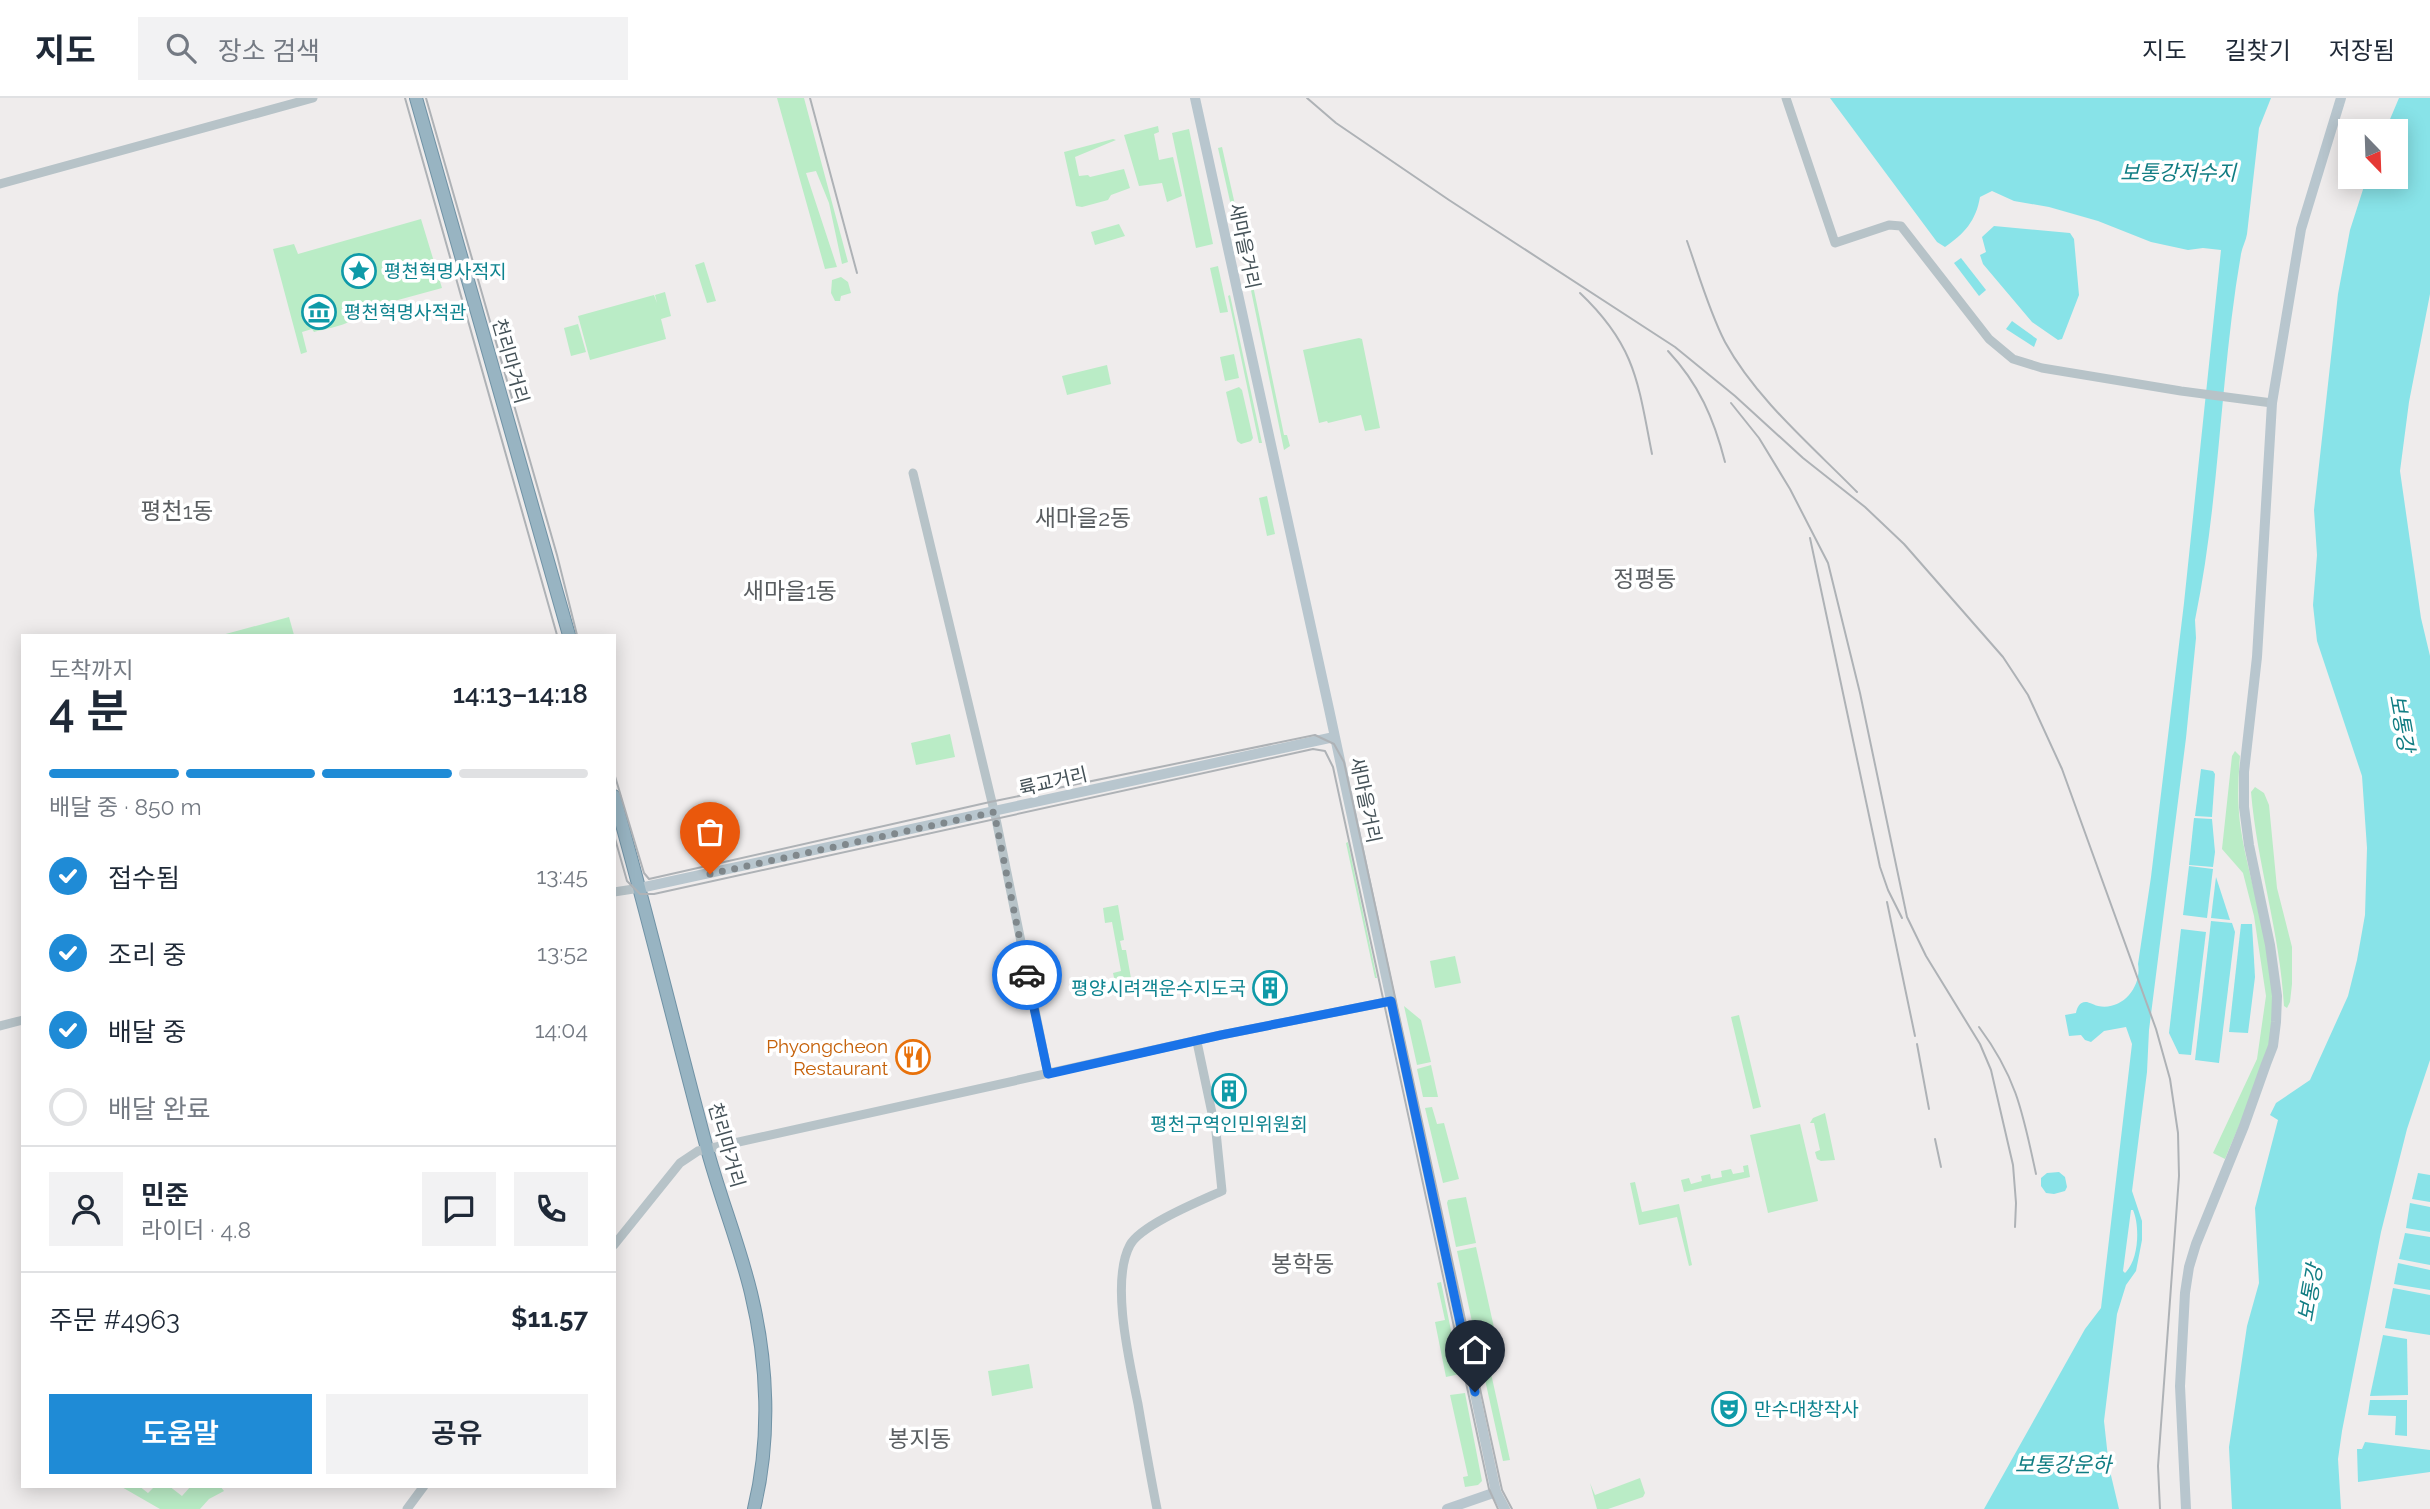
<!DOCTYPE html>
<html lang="ko">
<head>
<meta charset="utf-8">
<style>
  :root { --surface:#fff; --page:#f2f2f3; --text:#1f2937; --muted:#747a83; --line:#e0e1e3; --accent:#1f8bd6 }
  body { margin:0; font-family:Raleway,"Noto Sans KR",sans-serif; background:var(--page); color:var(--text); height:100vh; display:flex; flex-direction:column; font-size:26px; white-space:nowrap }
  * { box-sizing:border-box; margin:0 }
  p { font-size:23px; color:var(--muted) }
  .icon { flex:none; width:38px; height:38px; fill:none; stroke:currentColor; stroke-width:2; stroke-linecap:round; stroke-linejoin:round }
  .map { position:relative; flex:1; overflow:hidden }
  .panel { position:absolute; left:21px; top:536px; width:595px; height:854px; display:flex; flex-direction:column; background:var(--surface); border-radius:0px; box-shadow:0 4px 18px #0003 }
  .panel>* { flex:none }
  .needle { width:46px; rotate:157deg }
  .controls { position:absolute; left:2338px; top:21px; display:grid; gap:14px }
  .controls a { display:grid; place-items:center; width:70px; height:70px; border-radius:0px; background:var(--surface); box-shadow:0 4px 18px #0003; font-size:35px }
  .pin { position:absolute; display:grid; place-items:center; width:60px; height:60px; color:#fff; margin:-72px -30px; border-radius:50% 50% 50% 0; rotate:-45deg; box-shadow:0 0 7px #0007 }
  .pin .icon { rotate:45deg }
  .courier { position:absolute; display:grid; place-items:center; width:70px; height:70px; margin:-35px; border:5px solid #1a73e8; border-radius:50%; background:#fff; color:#222; box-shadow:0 2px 9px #0007 }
  .headline em { font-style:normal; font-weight:600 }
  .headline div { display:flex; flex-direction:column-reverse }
  .headline { display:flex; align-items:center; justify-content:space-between; height:119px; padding:0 28px }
  h1 { font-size:46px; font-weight:600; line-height:52px }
  .bar { display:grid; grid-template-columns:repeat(4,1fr); gap:10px 7px; align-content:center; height:84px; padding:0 28px }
  .bar i { height:9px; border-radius:5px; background:var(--line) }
  .bar .active { background:var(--accent) }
  .bar p { grid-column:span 4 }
  .line { display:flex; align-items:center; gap:18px; padding:0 28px; border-top:2px solid var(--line) }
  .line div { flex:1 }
  .round { display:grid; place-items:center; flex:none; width:74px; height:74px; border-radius:0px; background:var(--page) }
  ol { padding:0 28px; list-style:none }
  li { display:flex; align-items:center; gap:21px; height:77px }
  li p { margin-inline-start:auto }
  li .icon { padding:7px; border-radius:50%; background:var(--accent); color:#fff; stroke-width:4 }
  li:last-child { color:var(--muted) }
  li i { width:38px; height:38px; border:4px solid var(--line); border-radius:50% }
  .button { display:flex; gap:14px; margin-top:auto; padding:14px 28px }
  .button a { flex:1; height:80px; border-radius:0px; background:var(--accent); color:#fff; font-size:28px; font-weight:600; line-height:80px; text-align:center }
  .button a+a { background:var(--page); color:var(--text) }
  header { display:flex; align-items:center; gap:42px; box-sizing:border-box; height:98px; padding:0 35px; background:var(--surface); border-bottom:2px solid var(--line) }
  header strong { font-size:33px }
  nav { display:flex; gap:38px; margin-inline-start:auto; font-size:24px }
  .search { width:490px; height:63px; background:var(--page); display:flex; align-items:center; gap:18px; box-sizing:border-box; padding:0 24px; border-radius:0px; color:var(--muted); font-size:26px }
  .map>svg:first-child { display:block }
</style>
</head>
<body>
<header>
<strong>지도</strong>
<div class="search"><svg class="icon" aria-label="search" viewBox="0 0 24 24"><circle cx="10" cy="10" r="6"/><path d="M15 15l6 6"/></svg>장소 검색</div>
<nav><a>지도</a><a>길찾기</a><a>저장됨</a></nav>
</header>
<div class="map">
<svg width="2430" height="1411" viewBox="0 0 2430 1411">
  <rect width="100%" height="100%" fill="#efecec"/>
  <g fill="#baecc6">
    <polygon points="777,0 804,0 848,164 842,166 829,105 816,73 806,75 837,169 825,171"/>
    <polygon points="1158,28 1159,34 1154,36 1159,62 1173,59 1182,98 1167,104 1162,85 1139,88 1124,37"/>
    <polygon points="1189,31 1213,146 1196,150 1172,35"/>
    <polygon points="1113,41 1116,42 1075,59 1079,78 1088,77 1090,79 1124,71 1130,90 1111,97 1108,102 1082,109 1076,108 1064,54"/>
    <polygon points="1222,49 1240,129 1236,130 1218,50"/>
    <path d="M 421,121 L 442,190 L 365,211 C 353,227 333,229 314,234 L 312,231 L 302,234 L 307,254 L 301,256 L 273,151 L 294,146 L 298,156 Z"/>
    <polygon points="1119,126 1125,138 1095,147 1091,134"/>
    <polygon points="704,164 716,203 707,205 695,167"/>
    <polygon points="1218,168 1228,214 1220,215 1210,170"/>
    <polygon points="1247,173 1250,173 1284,337 1287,337 1290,348 1284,352"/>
    <polygon points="841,179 848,184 851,195 841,198 840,203 835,203 831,195 832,182"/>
    <polygon points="665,194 671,218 661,221 666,241 590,262 578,218 654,197 657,205 655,197"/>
    <polygon points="1230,197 1262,345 1259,345 1228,198"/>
    <polygon points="578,226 586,254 571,258 564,230"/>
    <polygon points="1359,240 1362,241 1380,330 1365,333 1361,317 1328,325 1327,323 1319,325 1303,252"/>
    <polygon points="1234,256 1239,280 1225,283 1220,259"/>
    <polygon points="1107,267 1111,286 1067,297 1062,278"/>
    <polygon points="1239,289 1242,292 1253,340 1251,343 1241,346 1237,343 1226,294"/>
    <polygon points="1267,398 1275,436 1267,438 1259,400"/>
    <polygon points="289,519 294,537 222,537"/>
    <polygon points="950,636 955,659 916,667 911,645"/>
    <path d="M 2235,653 L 2240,658 C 2238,683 2237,707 2241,732 C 2250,791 2280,868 2273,926 C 2266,973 2243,1017 2225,1061 L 2213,1055 L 2257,961 L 2266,898 L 2254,818 L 2243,775 L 2222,751 L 2232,658 Z"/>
    <path d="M 2255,689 L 2264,695 L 2269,707 L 2277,790 L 2292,849 L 2292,886 L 2290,904 L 2287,910 L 2284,908 C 2280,835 2257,766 2251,694 Z"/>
    <polygon points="1348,744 1377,880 1375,880 1346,745"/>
    <polygon points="1118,807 1124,842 1120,843 1122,852 1126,852 1132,886 1116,889 1113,875 1121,873 1112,824 1105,825 1103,810"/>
    <polygon points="1455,858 1461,885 1435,890 1430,863"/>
    <polygon points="1404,908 1421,922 1431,964 1417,967"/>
    <polygon points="1739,917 1761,1009 1753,1011 1731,919"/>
    <polygon points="1431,967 1438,999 1423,999 1417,971"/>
    <polygon points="1432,1009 1437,1026 1444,1025 1459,1081 1443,1085 1425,1010"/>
    <polygon points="1825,1015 1835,1062 1821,1063 1817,1061 1815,1054 1820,1052 1814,1025 1810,1025 1813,1020"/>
    <polygon points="1800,1026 1818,1103 1768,1115 1750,1037"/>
    <polygon points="1748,1067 1750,1079 1684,1094 1681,1082 1689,1080 1691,1086 1702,1083 1701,1078 1710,1076 1711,1081 1722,1079 1721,1073 1731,1071 1733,1076 1744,1074 1743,1068"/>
    <polygon points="1635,1084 1642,1114 1679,1106 1692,1167 1689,1168 1677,1119 1639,1127 1630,1085"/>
    <polygon points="1466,1099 1476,1145 1456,1149 1447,1105 1448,1102"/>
    <polygon points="1476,1149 1495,1234 1475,1238 1457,1153"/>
    <polygon points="1441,1184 1460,1276 1446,1279 1435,1224 1445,1222 1437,1185"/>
    <polygon points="1491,1247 1487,1257 1510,1362 1503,1363 1478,1250"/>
    <polygon points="1029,1266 1033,1290 992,1298 988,1273"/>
    <polygon points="1465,1295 1482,1383 1478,1387 1465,1389 1463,1379 1468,1378 1450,1297"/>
    <polygon points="1640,1380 1645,1395 1643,1399 1608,1411 1597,1411 1590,1385 1595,1397"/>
    <polygon points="120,1388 139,1388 148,1395 155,1388 169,1388 182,1398 191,1388 220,1388 224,1393 209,1401 200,1411 160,1411"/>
  </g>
  <g fill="#88e3e8" fill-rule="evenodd">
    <path d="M 1830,0 L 2271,0 L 2259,30 L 2247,136 C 2246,143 2242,149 2241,156 C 2220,277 2220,401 2195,522 L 2196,540 L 2186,640 L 2149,932 L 2147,974 L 2132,1093 L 2142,1123 L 2142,1142 L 2136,1173 L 2126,1187 L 2117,1216 L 2104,1323 L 2109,1369 L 2119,1411 L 1984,1411 L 2085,1231 L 2101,1210 L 2132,946 L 2126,929 L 2104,933 L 2091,944 L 2085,942 L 2081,937 L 2069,938 L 2065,917 L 2076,915 C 2077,909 2080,903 2087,904 C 2088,904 2097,908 2098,908 C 2123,913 2142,888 2138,866 L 2151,779 L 2184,505 L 2221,152 L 2203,150 L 2188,152 L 2151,144 L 2098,123 L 2049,109 L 2014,103 L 1992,93 L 1980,99 C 1976,123 1964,136 1945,149 L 1937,144 ZM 2131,1112 L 2133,1112 C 2140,1128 2139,1162 2125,1175 L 2123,1173 Z"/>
    <polygon points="2399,0 2430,0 2430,196 2409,304 2400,373 2421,520 2430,558 2430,962 2407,1031 2381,1134 2342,1333 2338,1361 2341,1411 2232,1411 2229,1349 2247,1228 2259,1185 2255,1110 2278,1022 2270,1017 2276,1005 2310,982 2348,898 2357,862 2365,817 2367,750 2362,678 2317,543 2313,507 2317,457 2314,412 2338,196 2350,132 2367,79 2396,79 2396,33 2385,33"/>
    <polygon points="1994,128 2070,135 2074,141 2079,197 2062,241 2058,242 2032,224 1983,166 1980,157 1986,154 1982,139"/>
    <polygon points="1961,160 1986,192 1979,198 1954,165"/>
    <polygon points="2012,223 2037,241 2034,249 2006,231"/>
    <polygon points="2201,671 2213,673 2215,676 2212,719 2195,718"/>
    <polygon points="2194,720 2212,721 2215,754 2213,769 2189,767"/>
    <polygon points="2189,768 2213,771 2207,820 2183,817"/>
    <polygon points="2216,779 2230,822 2211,820"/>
    <polygon points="2211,823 2232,825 2235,834 2219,965 2195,962"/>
    <polygon points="2241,826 2252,826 2255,879 2248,935 2229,934"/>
    <polygon points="2181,831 2206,834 2191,957 2179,956 2169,935"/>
    <polygon points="2059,1074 2065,1079 2067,1089 2065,1093 2054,1096 2046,1095 2041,1088 2041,1080 2047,1075"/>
    <polygon points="2418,1075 2430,1077 2430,1104 2412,1101"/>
    <polygon points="2410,1105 2430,1109 2430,1134 2406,1130"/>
    <polygon points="2405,1135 2430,1139 2430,1167 2399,1161"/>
    <polygon points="2398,1165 2430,1172 2430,1192 2394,1186"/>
    <polygon points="2393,1190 2430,1197 2430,1237 2385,1230"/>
    <polygon points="2383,1237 2407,1241 2408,1297 2370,1298"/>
    <polygon points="2370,1302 2407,1302 2407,1338 2395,1337 2396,1318 2368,1317"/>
    <polygon points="2365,1344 2430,1352 2430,1374 2358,1384 2357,1351 2362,1351"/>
  </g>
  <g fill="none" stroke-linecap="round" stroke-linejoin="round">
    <g stroke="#7092a5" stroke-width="14">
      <g id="trunk">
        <polyline points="416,0 569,537"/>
        <path d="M 614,698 C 647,814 675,931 706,1047 C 719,1097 739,1145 751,1195 C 768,1265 771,1341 754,1411"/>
      </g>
    </g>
    <g stroke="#b7c3c8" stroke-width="9">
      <polyline points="1786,0 1835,145 1889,127 1901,128 1989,241 2013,261 2042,270 2181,293 2272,305"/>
      <polyline points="0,86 313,0"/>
      <polyline points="913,375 996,721 1048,976"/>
      <polyline points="614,794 640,790"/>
      <polyline points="0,928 23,922"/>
      <polyline points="614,1147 680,1065 698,1053 1221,937 1391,903"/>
      <polyline points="407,1411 424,1388"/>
      <path d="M 1157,1411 C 1150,1376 1144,1341 1138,1306 C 1130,1266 1110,1184 1130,1147 C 1141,1127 1200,1103 1222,1093 L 1216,1034 L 1197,944"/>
    </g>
    <g stroke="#b8c6ce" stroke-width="10">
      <polyline points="1195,0 1329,611 1496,1394 1505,1411"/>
      <polyline points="640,790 1334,639"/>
      <polyline points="1447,1411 1496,1394"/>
      <polyline points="2186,1411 2180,1288 2185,1195 2189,1169 2196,1146 2244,1028 2266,966 2273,948 2276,924 2277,898 2270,847 2249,747 2244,709 2244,674 2257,559 2272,305 2301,131 2341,0"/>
    </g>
    <use href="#trunk" stroke="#98b4c2" stroke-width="12"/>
    <g stroke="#aeb2b6" stroke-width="2">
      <polyline points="405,0 557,537"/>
      <polyline points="426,0 557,457 577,537"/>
      <polyline points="614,675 644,775 649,781 990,704 1315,637 1334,646 1344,664 1502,1392 1512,1411"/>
      <polyline points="614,737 627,783 640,796 654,796 1313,651 1325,653 1333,669 1489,1391 1498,1411"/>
    </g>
    <g stroke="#aeb2b6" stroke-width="2">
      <polyline points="810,0 857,175"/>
      <polyline points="1307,0 1336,25 1449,102 1675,249 1735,298 1803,360 1865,409 1904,446 2003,559 2028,597 2062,671 2156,931 2170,981 2178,1035 2179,1078 2158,1368 2160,1411"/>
      <path d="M 1687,143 C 1699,177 1709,213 1725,244 C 1756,301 1813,349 1857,394"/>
      <path d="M 1580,195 C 1636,248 1638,285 1652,356"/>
      <path d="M 1668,253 C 1699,286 1714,321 1725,364"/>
      <polyline points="1731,305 1759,340 1790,391 1828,465 1860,595 1907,819 1926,858 1980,946 1991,972 2013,1067 2016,1105 2015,1129"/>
      <polyline points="1810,440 1880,769 1888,792 1902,820"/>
      <polyline points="1887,804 1915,938"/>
      <path d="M 1979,929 C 2017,980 2023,1016 2036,1076"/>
      <polyline points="1917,946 1929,1011"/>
      <polyline points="1935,1041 1941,1069"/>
    </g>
  </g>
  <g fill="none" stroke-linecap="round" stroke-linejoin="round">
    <polyline stroke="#80888c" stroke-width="7" stroke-dasharray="0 12.6" points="710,776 994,714 1027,877"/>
    <polyline stroke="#1a73e8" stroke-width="9" points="1027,877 1048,976 1221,937 1391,903 1475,1294"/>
  </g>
  <defs>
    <g id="sight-ring" transform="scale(1.75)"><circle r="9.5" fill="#fff" stroke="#0f9aa8" stroke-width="1.5"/><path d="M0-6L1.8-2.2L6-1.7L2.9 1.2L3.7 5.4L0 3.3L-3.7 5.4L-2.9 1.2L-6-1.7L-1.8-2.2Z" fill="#0f9aa8"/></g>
    <g id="museum-ring" transform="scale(1.75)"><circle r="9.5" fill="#fff" stroke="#0f9aa8" stroke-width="1.5"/><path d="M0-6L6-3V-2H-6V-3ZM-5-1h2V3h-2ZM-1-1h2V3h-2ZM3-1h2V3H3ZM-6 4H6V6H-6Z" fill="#0f9aa8"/></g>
    <g id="building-ring" transform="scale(1.75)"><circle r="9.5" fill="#fff" stroke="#0f9aa8" stroke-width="1.5"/><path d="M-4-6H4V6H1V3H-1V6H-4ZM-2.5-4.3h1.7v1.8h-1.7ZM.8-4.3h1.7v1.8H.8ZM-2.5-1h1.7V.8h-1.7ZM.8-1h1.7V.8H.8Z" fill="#0f9aa8"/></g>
    <g id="restaurant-ring" transform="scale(1.75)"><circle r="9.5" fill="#fff" stroke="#e8710a" stroke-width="1.5"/><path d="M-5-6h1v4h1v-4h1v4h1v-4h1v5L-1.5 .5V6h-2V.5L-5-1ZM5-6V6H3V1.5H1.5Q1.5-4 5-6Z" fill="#e8710a"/></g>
    <g id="theatre-ring" transform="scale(1.75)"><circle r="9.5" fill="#fff" stroke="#0f9aa8" stroke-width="1.5"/><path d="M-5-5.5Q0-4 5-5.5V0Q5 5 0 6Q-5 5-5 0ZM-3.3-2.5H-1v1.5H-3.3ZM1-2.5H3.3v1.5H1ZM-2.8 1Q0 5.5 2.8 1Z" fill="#0f9aa8"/></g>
  </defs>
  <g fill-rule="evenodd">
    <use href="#sight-ring" x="359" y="173"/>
    <use href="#museum-ring" x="319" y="214"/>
    <use href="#building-ring" x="1270" y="890"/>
    <use href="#restaurant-ring" x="913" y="959"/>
    <use href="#building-ring" x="1229" y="993"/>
    <use href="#theatre-ring" x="1729" y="1311"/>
  </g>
  <g text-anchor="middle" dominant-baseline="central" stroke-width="7" stroke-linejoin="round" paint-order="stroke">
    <g font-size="19" fill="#455258" stroke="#fff">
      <text transform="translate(1245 148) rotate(78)">새마을거리</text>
      <text transform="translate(511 263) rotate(74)">천리마거리</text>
      <text transform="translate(1053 683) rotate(-13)">륙교거리</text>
      <text transform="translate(1366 702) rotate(78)">새마을거리</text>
      <text transform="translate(727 1047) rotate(74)">천리마거리</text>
    </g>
    <g font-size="19" fill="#0d838f" stroke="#fff" text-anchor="start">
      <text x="384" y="173">평천혁명사적지</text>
      <text x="344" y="214">평천혁명사적관</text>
      <text x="1246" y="890" text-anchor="end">평양시려객운수지도국</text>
      <text x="1229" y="1026" text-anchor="middle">평천구역인민위원회</text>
      <text x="1754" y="1311">만수대창작사</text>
    </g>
    <g font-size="19" fill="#c56008" stroke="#fff" text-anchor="end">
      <text x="888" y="948">Phyongcheon<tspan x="888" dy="22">Restaurant</tspan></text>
    </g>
    <g font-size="21" font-style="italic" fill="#117d83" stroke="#fff">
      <text x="2178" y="74">보통강저수지</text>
      <text transform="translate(2402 625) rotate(80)">보통강</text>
      <text transform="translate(2310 1195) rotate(-80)">보통강</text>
      <text x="2063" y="1366">보통강운하</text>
    </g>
    <g font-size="23" fill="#595d60" stroke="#fff">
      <text x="177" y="412">평천1동</text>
      <text x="1083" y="419">새마을2동</text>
      <text x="1645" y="480">정평동</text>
      <text x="790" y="492">새마을1동</text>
      <text x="1303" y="1165">봉학동</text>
      <text x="920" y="1340">봉지동</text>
    </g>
  </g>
</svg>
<div class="controls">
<a><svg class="needle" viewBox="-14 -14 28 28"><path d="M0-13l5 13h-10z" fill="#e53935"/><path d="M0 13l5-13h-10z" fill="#747a83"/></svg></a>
</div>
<div class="pin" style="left:710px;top:776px;background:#ea580c"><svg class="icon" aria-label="bag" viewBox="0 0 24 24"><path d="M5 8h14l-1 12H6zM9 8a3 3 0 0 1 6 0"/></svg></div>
<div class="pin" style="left:1475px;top:1294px;background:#1f2937"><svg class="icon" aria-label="home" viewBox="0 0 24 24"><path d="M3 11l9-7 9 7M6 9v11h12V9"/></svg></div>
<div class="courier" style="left:1027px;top:877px"><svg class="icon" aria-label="car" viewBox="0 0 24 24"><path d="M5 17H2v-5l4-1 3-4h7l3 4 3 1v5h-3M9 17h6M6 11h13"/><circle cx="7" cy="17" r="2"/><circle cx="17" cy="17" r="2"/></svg></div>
<section class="panel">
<div class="headline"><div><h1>4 분</h1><p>도착까지</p></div><em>14:13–14:18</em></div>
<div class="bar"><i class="active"></i><i class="active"></i><i class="active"></i><i></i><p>배달 중 · 850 m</p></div>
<ol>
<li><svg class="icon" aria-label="check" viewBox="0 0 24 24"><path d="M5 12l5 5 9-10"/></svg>접수됨<p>13:45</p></li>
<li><svg class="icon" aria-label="check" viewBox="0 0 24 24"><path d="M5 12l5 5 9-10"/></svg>조리 중<p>13:52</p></li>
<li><svg class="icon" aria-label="check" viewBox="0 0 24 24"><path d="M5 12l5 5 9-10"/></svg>배달 중<p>14:04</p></li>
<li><i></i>배달 완료</li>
</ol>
<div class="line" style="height:126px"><a class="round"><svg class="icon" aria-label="person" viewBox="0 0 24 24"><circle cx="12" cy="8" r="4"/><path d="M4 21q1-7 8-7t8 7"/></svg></a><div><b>민준</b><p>라이더 · 4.8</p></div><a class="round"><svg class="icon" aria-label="chat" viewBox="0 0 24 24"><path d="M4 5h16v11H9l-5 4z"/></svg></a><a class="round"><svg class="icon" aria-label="phone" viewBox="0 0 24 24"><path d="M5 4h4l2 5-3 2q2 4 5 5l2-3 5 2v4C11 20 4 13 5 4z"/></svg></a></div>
<div class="line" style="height:91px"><div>주문 #4963</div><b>$11.57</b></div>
<div class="button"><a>도움말</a><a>공유</a></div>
</section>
</div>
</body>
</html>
